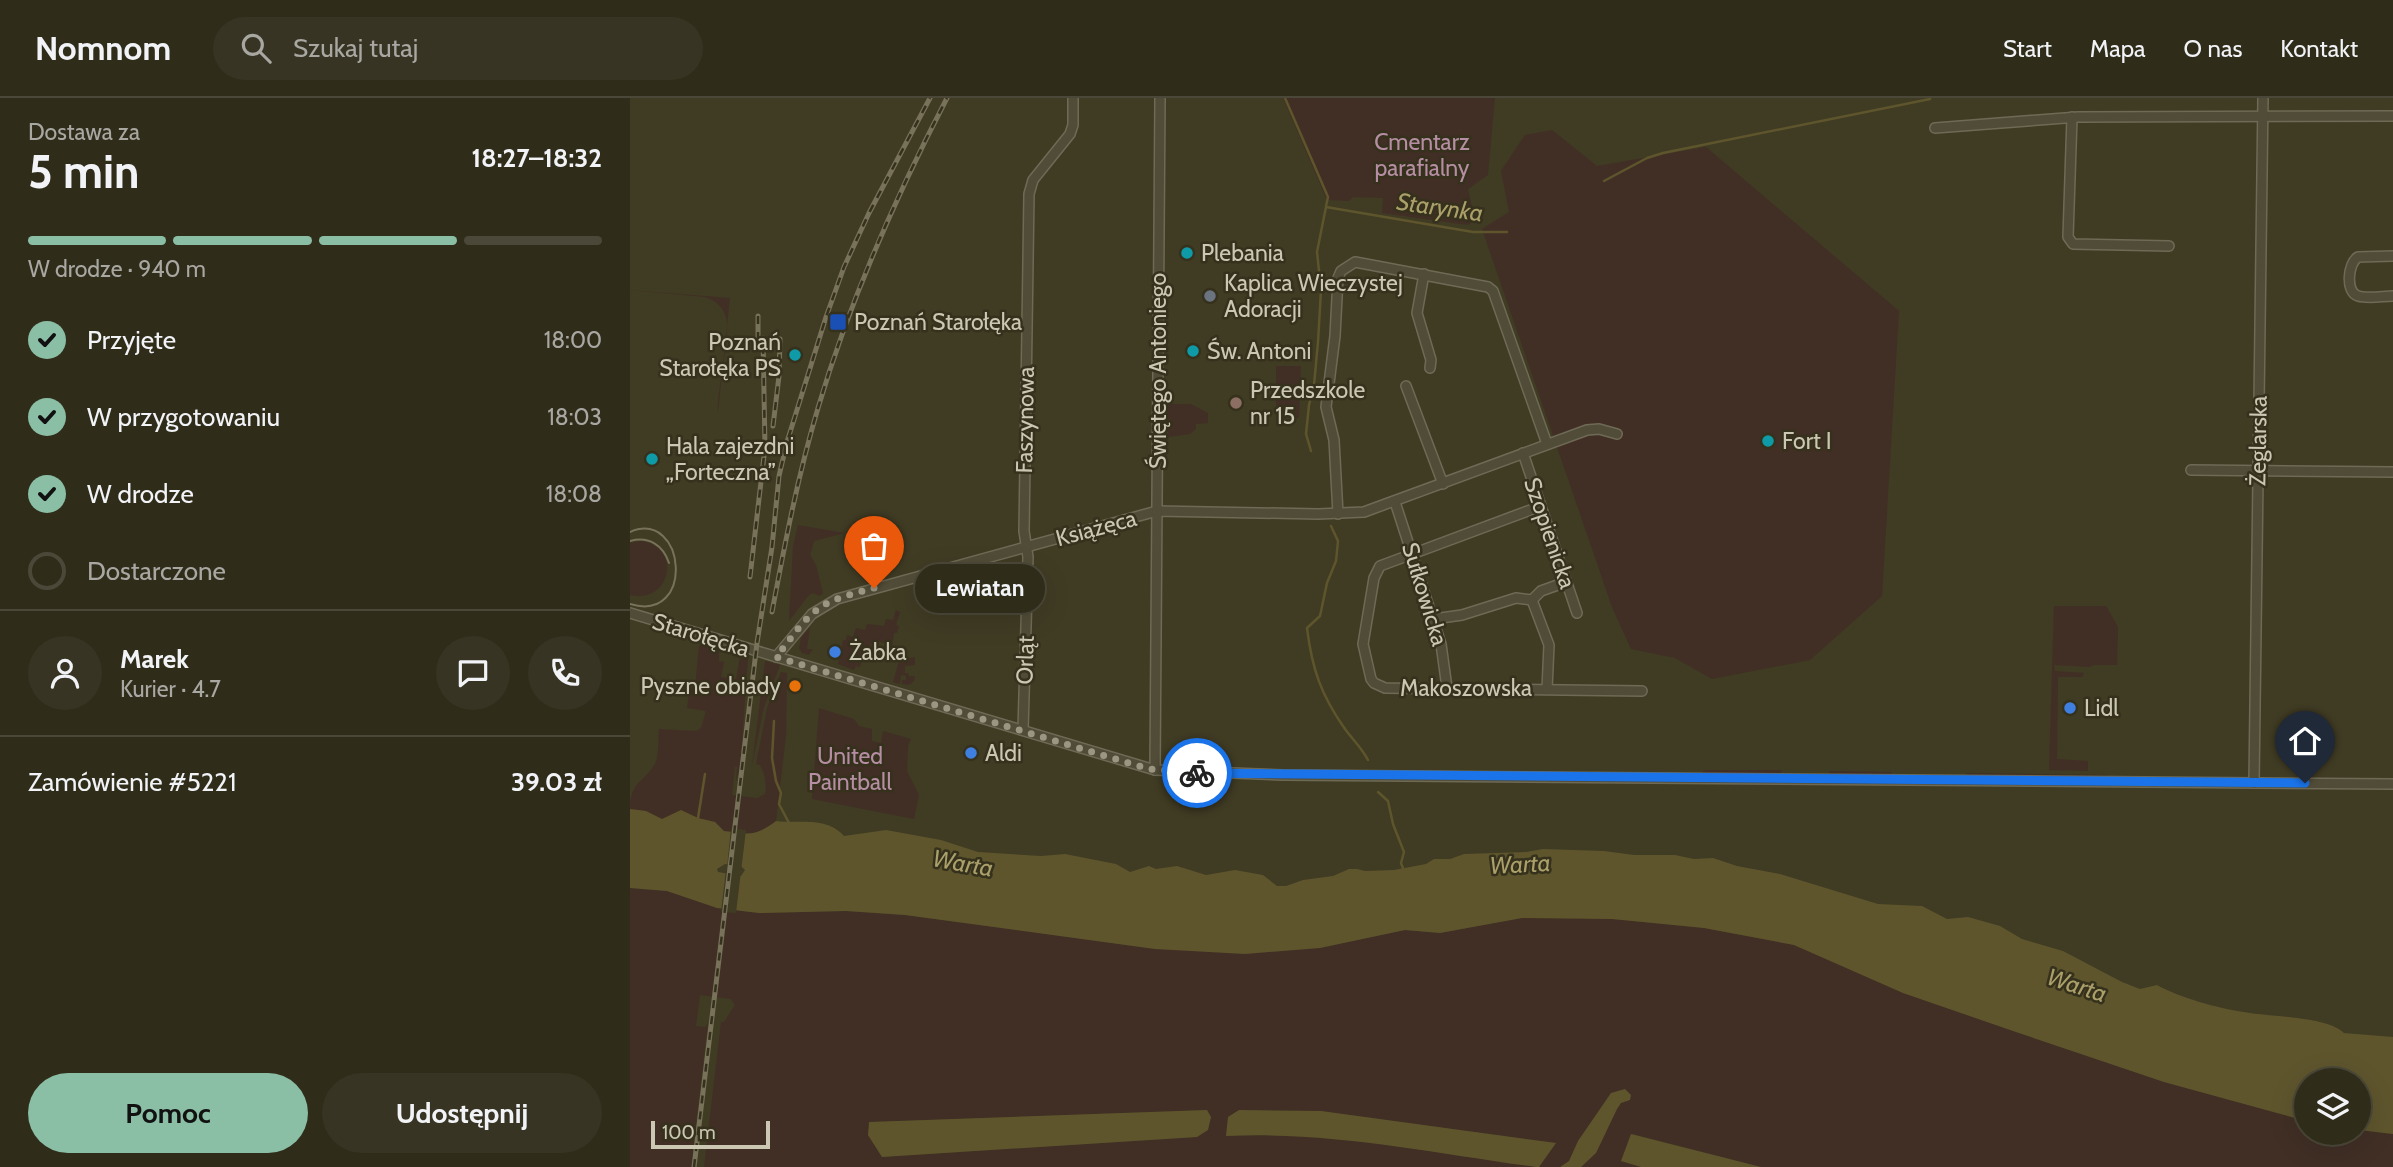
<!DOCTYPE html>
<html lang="pl">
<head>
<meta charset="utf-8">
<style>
  :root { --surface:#302c1a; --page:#383423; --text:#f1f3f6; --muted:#a8a7a2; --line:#4b4839; --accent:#8abfa5 }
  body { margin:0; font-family:Cabin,sans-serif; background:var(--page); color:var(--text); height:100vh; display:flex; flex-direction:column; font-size:26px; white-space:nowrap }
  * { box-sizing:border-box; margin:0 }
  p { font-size:23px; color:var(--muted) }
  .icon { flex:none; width:38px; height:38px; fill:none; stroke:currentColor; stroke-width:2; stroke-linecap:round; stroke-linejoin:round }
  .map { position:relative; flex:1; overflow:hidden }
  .side { display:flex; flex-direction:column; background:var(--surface); width:630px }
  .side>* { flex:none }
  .controls { position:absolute; left:1664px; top:970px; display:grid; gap:14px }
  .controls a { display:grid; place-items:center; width:77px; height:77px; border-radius:50%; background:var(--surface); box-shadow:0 7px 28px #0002,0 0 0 2px var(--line); font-size:35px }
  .scale { position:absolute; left:21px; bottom:18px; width:119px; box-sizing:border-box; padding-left:7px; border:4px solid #cbc7b3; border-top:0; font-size:19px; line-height:24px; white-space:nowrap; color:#cbc7b3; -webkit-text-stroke:5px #35311c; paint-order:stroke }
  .pin { position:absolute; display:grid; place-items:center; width:60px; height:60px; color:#fff; margin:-72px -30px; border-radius:50% 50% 50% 0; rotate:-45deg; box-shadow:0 0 7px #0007 }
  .pin .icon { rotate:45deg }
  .courier { position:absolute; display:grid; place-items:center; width:70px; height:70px; margin:-35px; border:5px solid #1a73e8; border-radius:50%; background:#fff; color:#222; box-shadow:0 2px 9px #0007 }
  .bubble { position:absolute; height:49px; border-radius:24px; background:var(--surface); box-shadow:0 7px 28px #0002,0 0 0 2px var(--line); font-size:23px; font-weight:700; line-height:49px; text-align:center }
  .summary em { font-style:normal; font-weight:700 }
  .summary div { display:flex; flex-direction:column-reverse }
  .summary { display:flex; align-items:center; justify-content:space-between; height:119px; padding:0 28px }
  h1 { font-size:46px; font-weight:700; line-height:52px }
  .bar { display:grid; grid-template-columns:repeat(4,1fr); gap:10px 7px; align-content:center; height:84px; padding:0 28px }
  .bar i { height:9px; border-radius:5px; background:var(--line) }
  .bar .current { background:var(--accent) }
  .bar p { grid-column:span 4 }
  .line { display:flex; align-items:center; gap:18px; padding:0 28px; border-top:2px solid var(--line) }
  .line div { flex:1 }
  .round { display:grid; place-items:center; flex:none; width:74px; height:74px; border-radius:37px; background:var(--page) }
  ol { padding:0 28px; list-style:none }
  li { display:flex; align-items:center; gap:21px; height:77px }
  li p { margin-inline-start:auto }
  li .icon { padding:7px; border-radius:50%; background:var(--accent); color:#111; stroke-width:4 }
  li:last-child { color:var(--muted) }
  li i { width:38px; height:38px; border:4px solid var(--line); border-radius:50% }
  .button { display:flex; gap:14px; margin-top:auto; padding:14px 28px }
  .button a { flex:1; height:80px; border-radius:42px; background:var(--accent); color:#111; font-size:28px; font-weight:700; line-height:80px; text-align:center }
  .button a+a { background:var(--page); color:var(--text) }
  header { display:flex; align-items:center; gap:42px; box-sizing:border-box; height:98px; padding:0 35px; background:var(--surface); border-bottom:2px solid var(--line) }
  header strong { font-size:33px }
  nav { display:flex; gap:38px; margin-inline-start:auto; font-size:24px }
  .search { width:490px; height:63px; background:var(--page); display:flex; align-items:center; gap:18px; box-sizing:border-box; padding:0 24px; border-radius:38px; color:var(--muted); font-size:26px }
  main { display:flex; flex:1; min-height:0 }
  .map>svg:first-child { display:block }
</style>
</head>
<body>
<header>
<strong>Nomnom</strong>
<div class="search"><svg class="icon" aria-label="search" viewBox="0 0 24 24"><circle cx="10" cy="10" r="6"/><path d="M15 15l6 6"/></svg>Szukaj tutaj</div>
<nav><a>Start</a><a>Mapa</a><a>O nas</a><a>Kontakt</a></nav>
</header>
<main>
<section class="side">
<div class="summary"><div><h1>5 min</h1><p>Dostawa za</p></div><em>18:27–18:32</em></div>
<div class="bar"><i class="current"></i><i class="current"></i><i class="current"></i><i></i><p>W drodze · 940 m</p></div>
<ol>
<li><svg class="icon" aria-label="check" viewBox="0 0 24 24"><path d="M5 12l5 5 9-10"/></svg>Przyjęte<p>18:00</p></li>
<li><svg class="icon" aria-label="check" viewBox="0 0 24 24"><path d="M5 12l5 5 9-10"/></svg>W przygotowaniu<p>18:03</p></li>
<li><svg class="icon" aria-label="check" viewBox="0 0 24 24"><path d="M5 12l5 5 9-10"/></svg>W drodze<p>18:08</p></li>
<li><i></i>Dostarczone</li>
</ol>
<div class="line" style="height:126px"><a class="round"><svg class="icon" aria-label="person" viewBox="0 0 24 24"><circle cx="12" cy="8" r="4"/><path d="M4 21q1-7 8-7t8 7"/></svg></a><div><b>Marek</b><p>Kurier · 4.7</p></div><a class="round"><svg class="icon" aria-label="chat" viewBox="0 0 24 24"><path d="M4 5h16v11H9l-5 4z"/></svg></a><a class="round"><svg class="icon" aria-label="phone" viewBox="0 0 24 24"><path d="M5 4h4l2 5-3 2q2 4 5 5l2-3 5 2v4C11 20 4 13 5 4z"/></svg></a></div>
<div class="line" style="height:91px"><div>Zamówienie #5221</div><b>39.03 zł</b></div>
<div class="button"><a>Pomoc</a><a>Udostępnij</a></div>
</section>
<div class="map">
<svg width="1763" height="1069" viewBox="0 0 1763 1069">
  <rect width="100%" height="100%" fill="#403b23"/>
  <g fill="#412f25" fill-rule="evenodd">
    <polygon points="653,0 865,0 858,77 838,91 845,122 838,127 752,115 753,100 723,99 719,103 697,102"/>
    <polygon points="922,32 967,68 1076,49 1269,213 1252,498 1180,562 1082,581 1045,560 1001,551 982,509 852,131 879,114 871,73 895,37"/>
    <path d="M 0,192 L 100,200 L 88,314 C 86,291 103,236 95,216 C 91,207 84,202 75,199 Z"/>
    <polygon points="646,268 671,268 669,320 646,319"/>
    <polygon points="540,306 561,306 578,315 578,325 566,326 566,331 560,336 538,339 538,308"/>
    <polygon points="168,427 215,435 184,443 180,457 186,467 193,495 190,498 183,495 179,497 159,523 163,448"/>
    <path d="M 11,443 C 52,448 42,506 0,497 L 0,445 Z"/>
    <polygon points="1424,508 1476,508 1488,529 1487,567 1464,567 1460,569 1424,567 1425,573 1454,575 1452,579 1428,579 1427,661 1458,663 1458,673 1419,672"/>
    <polygon points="266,512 270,514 266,527 269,528 267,535 264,535 262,550 256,548 256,545 242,543 239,553 235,553 230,569 226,568 224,572 208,566 213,542 216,542 217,537 223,539 226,530 235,532 237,526 254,528 256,521 263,522"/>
    <polygon points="180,529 177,551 183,551 179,557 172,555 169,550 171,540"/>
    <path d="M 69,547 L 89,553 L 89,563 L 94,564 L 91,579 L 106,581 L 110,559 L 118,560 L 110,671 L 106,683 L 107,669 L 105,669 L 102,697 L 127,700 L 135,696 C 137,687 135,676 130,667 L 126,666 L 137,610 L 151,574 L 157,575 L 156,638 L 146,723 C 125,739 119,736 94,733 L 85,724 L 68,720 L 51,712 L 32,721 L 16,713 L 0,711 C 0,684 13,685 25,666 C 29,658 28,641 29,631 L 66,633 L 71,630 L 76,613 L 57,610 L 60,589 L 65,590 Z"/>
    <polygon points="285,559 285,567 275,568 275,575 278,575 279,578 285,578 284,583 279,587 272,586 272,582 276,582 276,578 271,577 270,586 263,584 269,563"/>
    <polygon points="135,563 150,567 134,609 122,668"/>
    <polygon points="189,610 224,621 229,628 242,631 242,643 251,645 253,633 281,641 278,648 277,673 289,697 284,721 182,701"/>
    <polygon points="1074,672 1152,672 1150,676 1071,675"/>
    <polygon points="1199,673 1262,674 1260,677 1200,677"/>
    <polygon points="1336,675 1478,677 1478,679 1338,678"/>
    <path d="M 0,790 L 37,793 L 87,810 L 129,815 L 216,813 L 275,817 L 525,851 L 690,850 L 775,832 L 810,835 L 892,820 L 982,821 L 1074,830 L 1164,847 L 1273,895 L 1386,934 L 1534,984 L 1676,1023 L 1676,1034 L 1729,1034 L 1729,1032 L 1763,1036 L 1763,1069 L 1131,1069 L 1002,1036 L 991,1063 L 1011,1069 L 909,1069 L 925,1045 L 691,1013 L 609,1012 L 598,1019 L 596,1038 C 700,1033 804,1055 906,1069 L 74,1069 L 91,924 L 94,924 L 105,907 L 101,901 L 70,897 L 66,928 L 75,929 L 78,925 L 61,1069 L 0,1069 ZM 577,1012 L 567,1039 L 252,1059 L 238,1037 L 240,1024 Z"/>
  </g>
  <g fill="#5e552d" fill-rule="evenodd">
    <path d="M 0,711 L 16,713 L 32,721 L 51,712 L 68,720 L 85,724 L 94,733 C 119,736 125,739 146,723 C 169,726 196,718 214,738 L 256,732 L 311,742 L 348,754 L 411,758 L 435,756 L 486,766 L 500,774 L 519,768 L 526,771 L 547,768 L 576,777 L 605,772 L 633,777 L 647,788 L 656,788 L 673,782 L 703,778 L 719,771 L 727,771 L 735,773 L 764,772 L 796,766 L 804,761 L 820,761 L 834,756 L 896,754 L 913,751 L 974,753 L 1004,757 L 1045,757 L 1064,761 L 1083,760 L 1107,768 L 1150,776 L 1248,806 L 1292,808 L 1317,821 L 1338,819 L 1370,828 L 1392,841 L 1433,853 L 1492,884 L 1510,891 L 1527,887 C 1551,900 1587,910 1614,914 C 1639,919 1697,918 1714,935 L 1763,939 L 1763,1036 L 1729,1032 L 1729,982 L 1676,982 L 1676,1023 L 1534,984 L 1386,934 L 1273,895 L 1164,847 L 1074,830 L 982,821 L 892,820 L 810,835 L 775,832 L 690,850 L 615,856 L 525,851 L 275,817 L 216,813 L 129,815 L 87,810 L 37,793 L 0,790 ZM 95,766 L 112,769 L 115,772 L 111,778 L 88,774 L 87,771 Z"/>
    <polygon points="995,991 1001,997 1000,1002 991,1005 987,1011 966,1055 951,1069 930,1069 939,1063 948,1043 981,995"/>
    <polygon points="577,1012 581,1019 578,1032 567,1039 252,1059 238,1037 239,1024"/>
    <path d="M 609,1012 L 691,1013 L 926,1045 L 909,1069 L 906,1069 C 803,1055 700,1033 596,1038 L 598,1019 Z"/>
    <polygon points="1001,1036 1131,1069 1011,1069 991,1063"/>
  </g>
  <polygon fill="#403b23" points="101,730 116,732 106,815 91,814 96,772 111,772 97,770"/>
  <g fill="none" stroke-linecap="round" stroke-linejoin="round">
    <g stroke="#5e552d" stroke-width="2.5">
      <polyline points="655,0 698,99 696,108"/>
      <polyline points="974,83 1017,60 1033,55 1300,1"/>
      <polyline points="681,353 676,336 679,307 684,287 688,244 691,192 687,154 696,109 843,134 877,134"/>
      <path d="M 701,428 L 708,443 L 706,463 L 697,485 L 690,518 L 677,530 C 682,571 691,597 715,631 C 723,642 732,650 738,662"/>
      <polyline points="144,623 142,660 146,683 151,695 149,706 159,725"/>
      <polyline points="748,694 758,703 763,726 774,754 771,765 774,773"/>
      <polyline points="68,720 75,676"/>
    </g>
    <g stroke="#6e6a55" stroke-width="12">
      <g id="minor">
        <polyline points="1442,19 1438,139 1443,146 1539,148"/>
        <polyline points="1305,30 1448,19 1763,18"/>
        <path d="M 1763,158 L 1728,159 C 1718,165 1715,194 1728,198 C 1738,201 1753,198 1763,198"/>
        <polyline points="794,176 787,215 801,262 800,270"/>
        <polyline points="776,288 813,386"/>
        <polyline points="893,355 947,515"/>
        <polyline points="1561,372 1763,374"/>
        <polyline points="765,404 811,546 817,590"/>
        <polyline points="911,408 750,468 744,480 733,546 741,581 744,585 755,590 1012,593"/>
        <polyline points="708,416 704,342 696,309 705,238 708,180 711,173 725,164 858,189 863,193 917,346"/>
        <polyline points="902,502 919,547 917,591"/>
        <polyline points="902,502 911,493 936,484"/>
        <polyline points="0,515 525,672 653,677 1763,686"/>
        <polyline points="804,521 832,517 886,500 902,502"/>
        <polyline points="146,559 182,516 207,501 527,413 688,416 734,414 957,332 969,331 987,336"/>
        <polyline points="393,632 398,459 394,433 399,96 403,82 440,36 443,27 443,0"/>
        <polyline points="525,672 530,0"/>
        <polyline points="1624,685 1633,0"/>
      </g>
    </g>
    <use href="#minor" stroke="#504c37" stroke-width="9"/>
    <g stroke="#777259" stroke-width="2">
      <path d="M 0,434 C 56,410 66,526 0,506"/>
      <path d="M 0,443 C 19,438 33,447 39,465"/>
    </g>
    <g stroke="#777259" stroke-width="5">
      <g id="rail">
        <polyline points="128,218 128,250"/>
        <polyline points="143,328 149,278 150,241"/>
        <polyline points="120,479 135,349 133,240"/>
        <path d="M 142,514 C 155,445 168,377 188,310 C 220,202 265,100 317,0"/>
        <polyline points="64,1069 127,545 142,449 149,378 157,344 196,219 214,169 239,115 300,0"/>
      </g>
    </g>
    <use href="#rail" stroke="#35311c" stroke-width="2.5" stroke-dasharray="8" stroke-linecap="butt"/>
  </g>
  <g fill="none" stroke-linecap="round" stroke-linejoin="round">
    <path stroke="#9a9681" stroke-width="7" stroke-dasharray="0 12.6" d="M 244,490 C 223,496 199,500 182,516 C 168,528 158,545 146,559 L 519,671 L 567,675"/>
    <polyline stroke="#1a73e8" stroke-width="9" points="567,675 1675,685"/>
  </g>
  <g fill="#0f9aa8" stroke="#35311c" stroke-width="2.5">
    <circle cx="557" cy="155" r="7"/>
    <circle cx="563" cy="253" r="7"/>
    <circle cx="165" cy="257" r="7"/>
    <circle cx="1138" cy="343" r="7"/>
    <circle cx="22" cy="361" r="7"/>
  </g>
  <circle fill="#6b7280" stroke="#35311c" stroke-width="2.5" cx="580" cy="198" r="7"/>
  <rect fill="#1a4fb4" stroke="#35311c" stroke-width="2.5" x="199" y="215" width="18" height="18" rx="3.5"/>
  <circle fill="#8d6e63" stroke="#35311c" stroke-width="2.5" cx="606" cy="305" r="7"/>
  <g fill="#3f7fe0" stroke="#35311c" stroke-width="2.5">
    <circle cx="205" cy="554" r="7"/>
    <circle cx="1440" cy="610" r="7"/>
    <circle cx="341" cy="655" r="7"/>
  </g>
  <circle fill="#e8710a" stroke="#35311c" stroke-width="2.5" cx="165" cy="588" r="7"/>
  <g text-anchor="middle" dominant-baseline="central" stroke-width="5" stroke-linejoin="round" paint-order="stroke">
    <g font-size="23" fill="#b68ea3" stroke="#35311c">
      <text x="792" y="44">Cmentarz<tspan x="792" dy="26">parafialny</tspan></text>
      <text x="220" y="658">United<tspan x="220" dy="26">Paintball</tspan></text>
    </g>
    <g font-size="23" fill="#cbc7b3" stroke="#35311c" text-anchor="start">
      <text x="571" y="155">Plebania</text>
      <text x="594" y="185">Kaplica Wieczystej<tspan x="594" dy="26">Adoracji</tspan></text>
      <text x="224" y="224">Poznań Starołęka</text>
      <text x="151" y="244" text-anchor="end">Poznań<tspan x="151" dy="26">Starołęka PS</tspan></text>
      <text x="577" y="253">Św. Antoni</text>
      <text x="620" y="292">Przedszkole<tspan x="620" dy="26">nr 15</tspan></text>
      <text x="1152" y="343">Fort I</text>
      <text x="36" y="348">Hala zajezdni<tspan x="36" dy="26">„Forteczna”</tspan></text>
      <text x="219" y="554">Żabka</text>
      <text x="151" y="588" text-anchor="end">Pyszne obiady</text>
      <text x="1454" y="610">Lidl</text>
      <text x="355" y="655">Aldi</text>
    </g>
    <g font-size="23" fill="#cbc7b3" stroke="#35311c">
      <text transform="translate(528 273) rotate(-90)">Świętego Antoniego</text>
      <text transform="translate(395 322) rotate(-89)">Faszynowa</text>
      <text transform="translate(1628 343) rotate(-89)">Żeglarska</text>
      <text transform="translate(466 430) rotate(-15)">Książęca</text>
      <text transform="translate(920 435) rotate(71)">Szopienicka</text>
      <text transform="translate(795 496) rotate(73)">Sułkowicka</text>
      <text transform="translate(71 537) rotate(17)">Starołęcka</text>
      <text transform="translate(395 562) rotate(-88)">Orląt</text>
      <text x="836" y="590">Makoszowska</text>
    </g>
    <g font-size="24" font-style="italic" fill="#aca06a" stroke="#35311c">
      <text transform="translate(810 109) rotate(8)">Starynka</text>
      <text transform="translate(333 765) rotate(10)">Warta</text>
      <text transform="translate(890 766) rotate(-3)">Warta</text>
      <text transform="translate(1447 887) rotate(18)">Warta</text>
    </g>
  </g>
</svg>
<div class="controls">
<a><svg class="icon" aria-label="layers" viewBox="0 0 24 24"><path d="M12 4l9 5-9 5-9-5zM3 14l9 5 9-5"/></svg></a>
</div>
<div class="scale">100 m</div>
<div class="pin" style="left:244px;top:490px;background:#ea580c"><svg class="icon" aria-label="bag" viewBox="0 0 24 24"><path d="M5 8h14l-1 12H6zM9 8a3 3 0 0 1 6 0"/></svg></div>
<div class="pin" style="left:1675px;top:685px;background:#1f2937"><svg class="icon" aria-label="home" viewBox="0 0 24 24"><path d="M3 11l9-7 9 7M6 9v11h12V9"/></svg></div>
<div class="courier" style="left:567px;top:675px"><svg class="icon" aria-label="bike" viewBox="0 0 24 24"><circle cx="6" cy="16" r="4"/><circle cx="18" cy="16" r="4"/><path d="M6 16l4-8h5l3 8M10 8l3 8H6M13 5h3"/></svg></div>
<div class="bubble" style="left:285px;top:466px;width:130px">Lewiatan</div>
</div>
</main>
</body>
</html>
